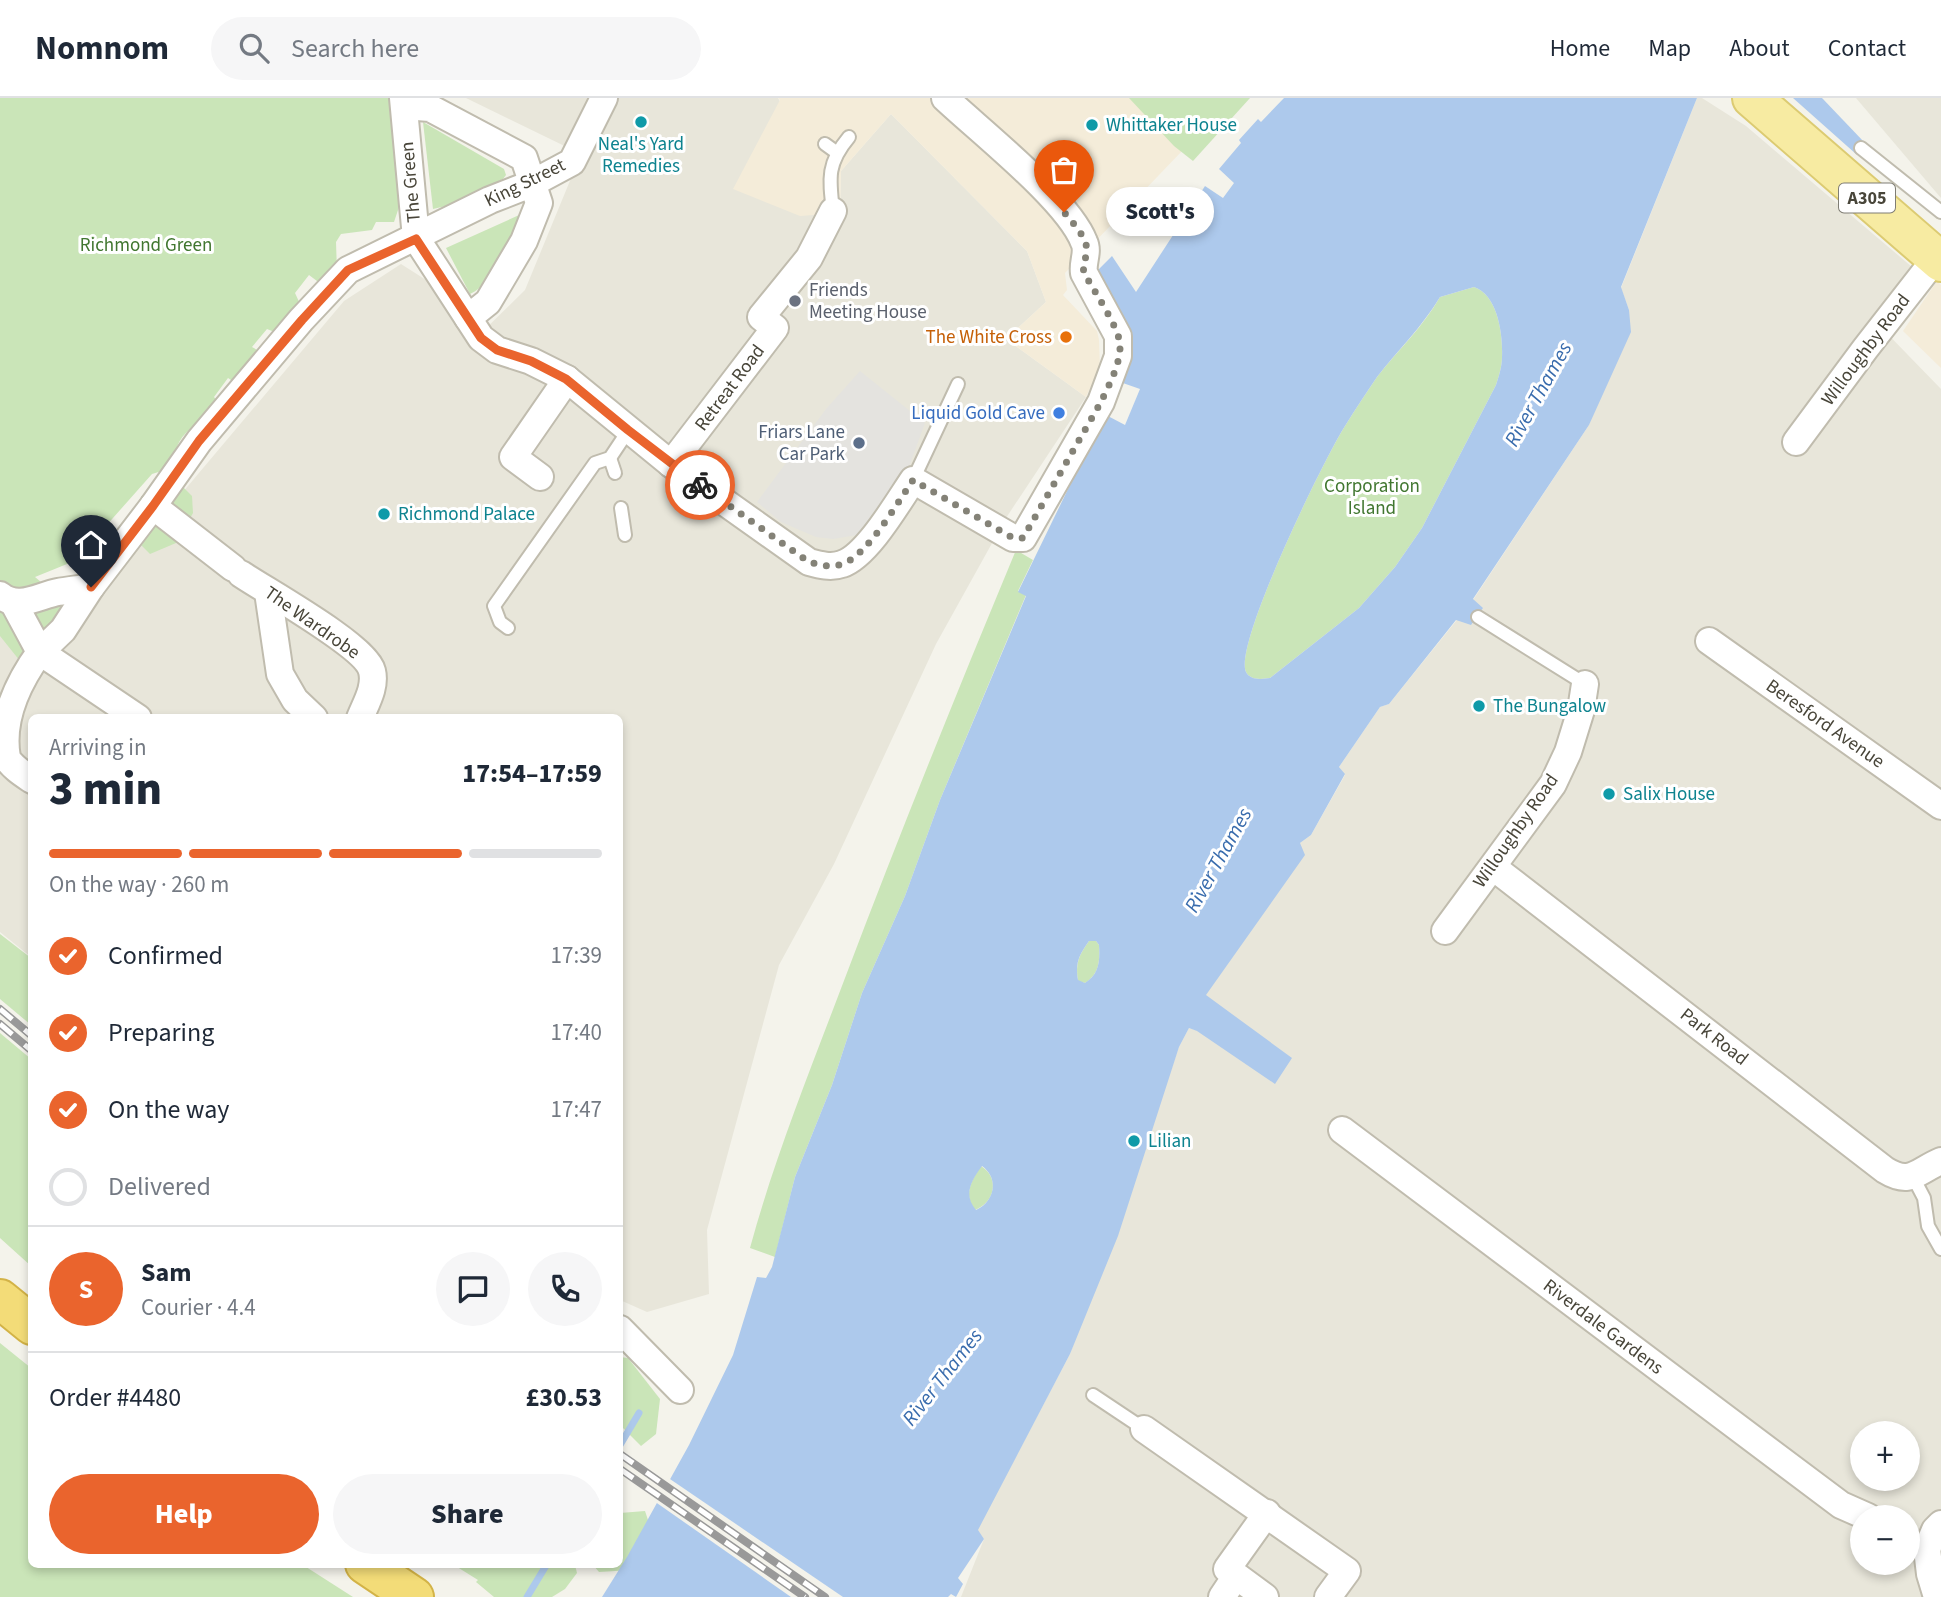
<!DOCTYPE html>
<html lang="en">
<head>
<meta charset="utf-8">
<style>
  :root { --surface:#fff; --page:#f6f6f7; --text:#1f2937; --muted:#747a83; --line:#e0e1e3; --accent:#ea642d }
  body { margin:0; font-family:"Source Sans 3",sans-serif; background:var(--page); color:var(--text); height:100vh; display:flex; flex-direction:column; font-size:26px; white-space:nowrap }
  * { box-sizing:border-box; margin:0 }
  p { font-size:23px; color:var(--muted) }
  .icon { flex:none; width:38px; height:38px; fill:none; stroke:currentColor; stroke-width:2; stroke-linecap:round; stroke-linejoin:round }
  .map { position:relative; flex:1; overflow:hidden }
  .side { position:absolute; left:28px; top:616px; width:595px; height:854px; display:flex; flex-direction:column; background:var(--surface); border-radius:10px; box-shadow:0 4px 10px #0003 }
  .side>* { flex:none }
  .fabs { position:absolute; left:1850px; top:1323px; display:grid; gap:14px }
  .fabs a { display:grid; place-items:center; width:70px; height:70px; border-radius:50%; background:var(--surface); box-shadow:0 4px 10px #0003; font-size:35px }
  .pin { position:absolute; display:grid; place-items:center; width:60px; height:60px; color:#fff; margin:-72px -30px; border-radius:50% 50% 50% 0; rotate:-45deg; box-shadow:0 0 7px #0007 }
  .pin .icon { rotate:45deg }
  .courier { position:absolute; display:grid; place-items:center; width:70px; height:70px; margin:-35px; border:5px solid #ea642d; border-radius:50%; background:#fff; color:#222; box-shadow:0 2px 9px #0007 }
  .bubble { position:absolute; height:49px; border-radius:24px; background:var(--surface); box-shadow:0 4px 10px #0003; font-size:23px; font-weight:800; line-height:49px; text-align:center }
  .head em { font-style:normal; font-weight:800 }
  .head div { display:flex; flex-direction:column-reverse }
  .head { display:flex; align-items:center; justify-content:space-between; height:119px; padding:0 21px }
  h1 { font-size:46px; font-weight:800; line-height:52px }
  .bar { display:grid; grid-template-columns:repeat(4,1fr); gap:10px 7px; align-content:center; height:84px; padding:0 21px }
  .bar i { height:9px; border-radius:5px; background:var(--line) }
  .bar .on { background:var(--accent) }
  .bar p { grid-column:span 4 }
  .line { display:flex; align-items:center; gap:18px; padding:0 21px; border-top:2px solid var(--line) }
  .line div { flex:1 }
  .round { display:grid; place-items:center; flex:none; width:74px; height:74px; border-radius:37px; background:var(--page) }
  ol { padding:0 21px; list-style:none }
  li { display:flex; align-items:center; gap:21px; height:77px }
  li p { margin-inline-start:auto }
  li .icon { padding:7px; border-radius:50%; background:var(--accent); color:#fff; stroke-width:4 }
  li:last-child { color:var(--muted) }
  li i { width:38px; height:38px; border:4px solid var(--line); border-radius:50% }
  .button { display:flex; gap:14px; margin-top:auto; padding:14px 21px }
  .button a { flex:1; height:80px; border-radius:42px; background:var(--accent); color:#fff; font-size:28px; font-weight:800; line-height:80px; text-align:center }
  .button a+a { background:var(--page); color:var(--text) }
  header { display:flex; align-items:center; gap:42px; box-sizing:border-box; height:98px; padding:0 35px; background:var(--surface); border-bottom:2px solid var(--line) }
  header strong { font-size:33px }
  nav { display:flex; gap:38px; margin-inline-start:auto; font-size:24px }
  .search { width:490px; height:63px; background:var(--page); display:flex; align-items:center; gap:18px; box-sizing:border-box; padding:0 24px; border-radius:38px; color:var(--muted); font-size:26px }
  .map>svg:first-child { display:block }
</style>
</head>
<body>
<header>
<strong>Nomnom</strong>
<div class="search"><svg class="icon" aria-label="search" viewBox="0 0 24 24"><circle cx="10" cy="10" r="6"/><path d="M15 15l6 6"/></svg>Search here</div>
<nav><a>Home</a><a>Map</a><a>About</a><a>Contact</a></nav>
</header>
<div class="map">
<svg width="1941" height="1499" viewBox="0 0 1941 1499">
  <rect width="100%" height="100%" fill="#f4f3eb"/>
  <g fill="#e8e6da" fill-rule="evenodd">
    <polygon points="466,0 778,0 840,115 841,73 891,16 1027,153 1046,204 1006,241 1086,299 1006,420 936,546 834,766 779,867 707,1132 709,1196 647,1214 620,1202 620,620 32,620 31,859 0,834 0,525 80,516 344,203 401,166 448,196 475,241 525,192 581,56"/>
    <path d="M 1697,0 L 1702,0 L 1746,28 L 1912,169 L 1874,222 L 1941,291 L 1941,1499 L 961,1499 L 984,1441 L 977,1432 L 1070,1256 L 1179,949 L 1189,930 L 1292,961 L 1205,897 L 1239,849 L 1300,745 L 1311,737 L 1345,677 L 1339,669 L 1380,609 L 1389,606 L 1473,502 L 1589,327 L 1629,212 L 1621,190 ZM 1862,1335 L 1908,1335 L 1908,1381 L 1862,1381 ZM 1862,1419 L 1908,1419 L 1908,1465 L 1862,1465 Z"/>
    <polygon points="1856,0 1941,0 1941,100"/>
  </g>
  <g fill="#f4ecd9">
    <polygon points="778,0 1135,0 1183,52 1065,175 1067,192 1063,197 1097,233 1099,242 1100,269 1086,299 1006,241 1046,204 1027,153 891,16 841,73 840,115 800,118 733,91 780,2"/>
    <polygon points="1937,183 1941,187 1941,270 1903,233"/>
  </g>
  <g fill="#cae5b8">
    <path d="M 0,0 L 393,0 L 399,109 L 394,124 L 376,124 L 372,132 L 341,136 L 336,144 L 337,173 L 321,186 L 309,177 L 295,195 L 301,208 L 277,235 L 267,231 L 252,249 L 259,253 L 234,284 L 228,280 L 214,299 L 219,305 C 200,334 179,324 173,366 L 165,372 L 152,376 L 97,438 L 101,449 L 88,462 L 77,458 L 72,464 L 35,479 L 66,505 L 57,531 L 20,563 L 0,538 Z"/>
    <polygon points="1129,0 1250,0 1193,63 1174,48"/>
    <polygon points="423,24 504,71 506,77 503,81 446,108 433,111"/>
    <path d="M 526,114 C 512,139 496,184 470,196 L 446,150 Z"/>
    <path d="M 1474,189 C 1498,197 1503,237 1502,259 C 1502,268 1499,278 1496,287 L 1422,430 L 1395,469 L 1359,510 L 1270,580 C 1262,581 1251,583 1246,574 C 1233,547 1325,359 1345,328 C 1355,312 1366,295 1377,279 C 1398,252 1423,229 1440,199 Z"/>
    <polygon points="176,382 192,398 193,415 176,445 150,456 135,441"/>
    <path d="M 1016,452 L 1033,462 L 1018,493 L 1026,497 L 940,702 L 905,798 L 862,895 L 832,987 L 795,1079 L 775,1159 L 750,1150 C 775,1058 811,970 845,880 C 899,737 957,594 1016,452 Z"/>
    <polygon points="0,836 31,860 31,927 0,901"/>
    <path d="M 1089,843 L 1096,843 L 1099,847 C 1100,864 1099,876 1085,885 L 1078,883 C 1075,865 1079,857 1089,843 Z"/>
    <polygon points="0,935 31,961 31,1168 0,1140"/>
    <path d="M 981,1068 C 1000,1080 995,1104 975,1112 C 963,1097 971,1083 981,1068 Z"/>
    <polygon points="0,1245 31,1270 32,1466 303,1467 353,1499 0,1499"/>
    <polygon points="620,1259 628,1260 660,1301 656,1336 641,1348 622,1329 620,1319"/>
    <polygon points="645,1413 657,1449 632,1472 599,1474 593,1467 620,1466 620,1415"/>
    <polygon points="454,1467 575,1467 577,1475 565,1491 552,1499 494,1499 476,1484 478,1482"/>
  </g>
  <polygon fill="#e4e3df" points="860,273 925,325 910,366 857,437 833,441 816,439 781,424 757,404 826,311"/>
  <g fill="#adc9ec" fill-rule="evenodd">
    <path d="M 1284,0 L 1697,0 L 1621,189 L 1629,212 L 1631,234 L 1589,327 L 1473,501 L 1483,510 L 1471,527 L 1456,522 L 1389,606 L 1380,609 L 1339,669 L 1345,676 L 1311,737 L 1300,745 L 1305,757 L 1206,897 L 1292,960 L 1275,986 L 1197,933 L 1189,930 L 1179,949 L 1118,1138 L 1070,1256 L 978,1432 L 984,1441 L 958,1480 L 963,1486 L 956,1499 L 951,1496 L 948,1499 L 602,1499 L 627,1459 L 689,1347 L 733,1257 L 757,1179 L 766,1180 L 772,1169 L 795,1079 L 832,987 L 862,895 L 905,798 L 940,702 L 1026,498 L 1018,494 L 1120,284 L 1132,237 L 1098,172 L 1112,158 L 1136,194 L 1205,88 L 1223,100 L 1234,85 L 1219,71 L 1241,45 L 1239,42 L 1258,21 L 1261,24 ZM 1474,189 C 1498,197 1503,237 1502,259 C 1502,268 1499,278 1496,287 L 1422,430 L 1395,469 L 1359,510 L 1270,580 C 1262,581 1251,583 1246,574 C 1233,547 1325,359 1345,328 C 1355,312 1366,295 1377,279 C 1398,252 1422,229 1440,199 ZM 1089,843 L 1096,843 L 1099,847 C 1100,864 1099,876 1085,885 L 1078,882 C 1075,865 1079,857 1089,843 ZM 982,1068 C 1000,1081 994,1104 976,1112 C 963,1097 971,1083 982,1068 Z"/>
    <polygon points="1793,0 1822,0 1864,44 1856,56"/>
  </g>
  <g fill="#f4f3eb">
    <polygon points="1120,284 1140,291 1125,327 1106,317"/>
    <polygon points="667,1379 843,1499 791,1499 654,1403"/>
  </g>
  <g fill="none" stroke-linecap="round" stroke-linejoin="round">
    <g stroke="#adc9ec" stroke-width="7">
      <polyline points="620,1347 639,1315"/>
      <polyline points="527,1499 547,1466"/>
    </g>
    <g stroke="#c0bcae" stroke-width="16">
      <g id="lane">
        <polyline points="825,46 836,54"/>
        <polyline points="1861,50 1941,114"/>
        <path d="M 833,113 C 829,80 827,65 849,39"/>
        <polyline points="610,360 615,375"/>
        <polyline points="913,382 958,286"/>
        <polyline points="621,410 625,437"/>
        <polyline points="1478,519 1585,586"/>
        <polyline points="508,530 500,524 494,508 595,365 610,360 628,333"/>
        <polyline points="1913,1079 1924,1100 1928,1128 1941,1151"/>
        <polyline points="1093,1297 1144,1331"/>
      </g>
    </g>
    <g stroke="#c0bcae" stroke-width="30">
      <g id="street">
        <polyline points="403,0 416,140"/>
        <polyline points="404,8 430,10 524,60 539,105 524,143 488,204 468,220"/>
        <path d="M 416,140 L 481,240 L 497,252 L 531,263 L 567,281 L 671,366 L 809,464 C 820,467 831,470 842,466 C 867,458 898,404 913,382 L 1013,440 L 1023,440 L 1101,304 L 1118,258 L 1118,238 L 1084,175 C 1082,164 1089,154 1084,144 C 1068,102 980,33 945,0"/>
        <polyline points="1796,344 1865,251 1936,160"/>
        <polyline points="671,366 775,230 761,219 809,160 833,113"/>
        <polyline points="540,379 513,359 567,281"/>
        <polyline points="153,408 233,470"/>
        <path d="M 241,476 C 266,493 366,548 372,573 C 376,589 366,605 360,620"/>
        <polyline points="91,489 63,532 40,554 138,620"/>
        <polyline points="268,494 280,576 295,602 314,620"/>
        <path d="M 0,497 C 18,512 38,498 58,494 C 69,492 80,491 91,489 L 153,408 L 199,343 L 301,222 L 348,172 L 490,102 L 531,86 L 572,64 L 604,0"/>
        <path d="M 13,504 L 40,554 C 19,583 0,621 7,660 C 12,669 23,676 32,682"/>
        <polyline points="1709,543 1941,708"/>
        <path d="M 1493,769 L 1885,1072 C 1911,1088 1917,1073 1941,1063"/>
        <polyline points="1445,833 1553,686 1568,654 1581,612 1585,586"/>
        <polyline points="1342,1032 1841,1407 1868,1419"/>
        <polyline points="620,1231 680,1292"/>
        <polyline points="1144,1331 1347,1473 1328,1499"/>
        <polyline points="1927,1451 1930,1476 1937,1499"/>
        <polyline points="1927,1451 1935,1432 1941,1426"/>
        <polyline points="1222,1499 1236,1478"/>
        <polyline points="1265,1499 1227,1471 1267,1415"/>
      </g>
    </g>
    <g stroke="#dccb72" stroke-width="42">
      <polyline id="primary" points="1752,0 1941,164"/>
    </g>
    <g stroke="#d3b347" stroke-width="42">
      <g id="highway">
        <polyline points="0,1201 32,1227"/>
        <polyline points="365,1466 414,1499"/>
      </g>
    </g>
    <use href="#lane" stroke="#fff" stroke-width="12"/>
    <use href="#street" stroke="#fff" stroke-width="26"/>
    <use href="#primary" stroke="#f7eba2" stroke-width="38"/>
    <use href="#highway" stroke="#f3dc78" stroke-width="38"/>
    <g stroke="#999" stroke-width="8">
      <g id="rail">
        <polyline points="0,911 32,938"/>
        <polyline points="0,926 32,953"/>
        <polyline points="620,1356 825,1499"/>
        <polyline points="620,1371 805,1499"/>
      </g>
    </g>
    <use href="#rail" stroke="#fff" stroke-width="5" stroke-dasharray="16" stroke-linecap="butt"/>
  </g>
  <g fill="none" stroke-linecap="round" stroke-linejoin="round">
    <path stroke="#848277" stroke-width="7" stroke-dasharray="0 12.6" d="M 700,387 L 809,464 C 820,467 831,470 842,466 C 867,458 898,404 913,382 L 1013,440 L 1023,440 L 1101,304 C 1109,287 1121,265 1120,246 C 1119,230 1093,191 1084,175 C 1082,166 1086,161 1087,153 C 1087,139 1072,124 1064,114"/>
    <polyline stroke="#ea642d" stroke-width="9" points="91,489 153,408 199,343 302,222 348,172 416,141 481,240 497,252 531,263 566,281 628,332 700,387"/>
  </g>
  <g fill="#0f9aa8" stroke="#fff" stroke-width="2.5">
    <circle cx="641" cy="24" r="7"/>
    <circle cx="1092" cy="27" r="7"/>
    <circle cx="384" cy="416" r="7"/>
    <circle cx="1479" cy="608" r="7"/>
    <circle cx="1609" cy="696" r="7"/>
    <circle cx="1134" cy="1043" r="7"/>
  </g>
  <circle fill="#6b7280" stroke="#fff" stroke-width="2.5" cx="795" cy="203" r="7"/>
  <circle fill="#e8710a" stroke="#fff" stroke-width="2.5" cx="1066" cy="239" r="7"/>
  <circle fill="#3f7fe0" stroke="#fff" stroke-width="2.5" cx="1059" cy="315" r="7"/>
  <circle fill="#5c6f8a" stroke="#fff" stroke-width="2.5" cx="859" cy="345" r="7"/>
  <g text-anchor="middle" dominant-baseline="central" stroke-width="6" stroke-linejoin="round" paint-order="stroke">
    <rect fill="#fff" stroke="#7f7d74" stroke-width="2" x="1839" y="85.5" width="56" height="29" rx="5"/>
    <g font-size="18" font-weight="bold" fill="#484539">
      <text x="1867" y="100">A305</text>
    </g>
    <g font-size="19" fill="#0d838f" stroke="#fff" text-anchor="start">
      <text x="1106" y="27">Whittaker House</text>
      <text x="641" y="46" text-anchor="middle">Neal's Yard<tspan x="641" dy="22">Remedies</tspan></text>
      <text x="398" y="416">Richmond Palace</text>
      <text x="1493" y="608">The Bungalow</text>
      <text x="1623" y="696">Salix House</text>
      <text x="1148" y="1043">Lilian</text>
    </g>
    <g font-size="19" fill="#484539" stroke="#fff">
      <text transform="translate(411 84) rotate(-95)">The Green</text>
      <text transform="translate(525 85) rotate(-26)">King Street</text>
      <text transform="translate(1866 252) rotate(-53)">Willoughby Road</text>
      <text transform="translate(730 290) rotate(-53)">Retreat Road</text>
      <text transform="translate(312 525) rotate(35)">The Wardrobe</text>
      <text transform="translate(1825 626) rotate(35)">Beresford Avenue</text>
      <text transform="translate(1516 733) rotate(-55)">Willoughby Road</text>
      <text transform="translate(1714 939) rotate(38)">Park Road</text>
      <text transform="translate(1603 1229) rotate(37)">Riverdale Gardens</text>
    </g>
    <g font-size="19" fill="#417730" stroke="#fff">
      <text x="146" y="147">Richmond Green</text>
      <text x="1372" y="388">Corporation<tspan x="1372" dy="22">Island</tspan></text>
    </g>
    <g font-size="19" fill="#5b616d" stroke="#fff" text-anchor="start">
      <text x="809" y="192">Friends<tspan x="809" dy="22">Meeting House</tspan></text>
    </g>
    <g font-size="19" fill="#c56008" stroke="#fff" text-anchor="end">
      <text x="1052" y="239">The White Cross</text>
    </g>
    <g font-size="19" fill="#366cbe" stroke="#fff" text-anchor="end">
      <text x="1045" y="315">Liquid Gold Cave</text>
    </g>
    <g font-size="19" fill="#4e5e75" stroke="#fff" text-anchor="end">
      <text x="845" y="334">Friars Lane<tspan x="845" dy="22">Car Park</tspan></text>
    </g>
    <g font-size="21" font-style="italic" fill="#396cad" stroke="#fff">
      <text transform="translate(1538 296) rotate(-61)">River Thames</text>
      <text transform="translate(1218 762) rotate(-61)">River Thames</text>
      <text transform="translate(942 1279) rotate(-52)">River Thames</text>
    </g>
  </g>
</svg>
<div class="fabs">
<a>+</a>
<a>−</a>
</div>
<div class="pin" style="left:1064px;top:114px;background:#ea580c"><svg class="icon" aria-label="bag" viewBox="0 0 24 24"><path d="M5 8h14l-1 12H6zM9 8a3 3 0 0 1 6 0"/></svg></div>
<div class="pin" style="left:91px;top:489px;background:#1f2937"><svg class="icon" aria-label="home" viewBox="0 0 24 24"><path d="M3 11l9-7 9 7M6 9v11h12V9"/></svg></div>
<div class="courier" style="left:700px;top:387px"><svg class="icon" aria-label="bike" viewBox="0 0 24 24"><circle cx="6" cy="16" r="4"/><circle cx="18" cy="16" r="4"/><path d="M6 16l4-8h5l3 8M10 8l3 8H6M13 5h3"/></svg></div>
<div class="bubble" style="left:1106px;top:89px;width:108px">Scott's</div>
<section class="side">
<div class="head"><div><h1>3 min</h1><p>Arriving in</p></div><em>17:54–17:59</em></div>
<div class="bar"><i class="on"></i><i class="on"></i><i class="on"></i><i></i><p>On the way · 260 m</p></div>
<ol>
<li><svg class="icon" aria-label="check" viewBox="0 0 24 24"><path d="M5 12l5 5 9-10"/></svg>Confirmed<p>17:39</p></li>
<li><svg class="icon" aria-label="check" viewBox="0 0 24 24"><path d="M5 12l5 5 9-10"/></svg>Preparing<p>17:40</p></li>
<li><svg class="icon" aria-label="check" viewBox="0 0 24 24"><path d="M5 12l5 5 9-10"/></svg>On the way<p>17:47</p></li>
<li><i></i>Delivered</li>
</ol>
<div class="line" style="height:126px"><b class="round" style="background:var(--accent);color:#fff">S</b><div><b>Sam</b><p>Courier · 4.4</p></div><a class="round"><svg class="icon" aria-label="chat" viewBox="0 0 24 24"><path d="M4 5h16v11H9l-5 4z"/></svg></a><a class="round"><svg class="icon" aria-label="phone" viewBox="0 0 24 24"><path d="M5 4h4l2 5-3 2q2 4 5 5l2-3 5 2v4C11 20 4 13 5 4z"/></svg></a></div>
<div class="line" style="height:91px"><div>Order #4480</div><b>£30.53</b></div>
<div class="button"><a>Help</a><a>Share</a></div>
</section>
</div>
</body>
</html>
